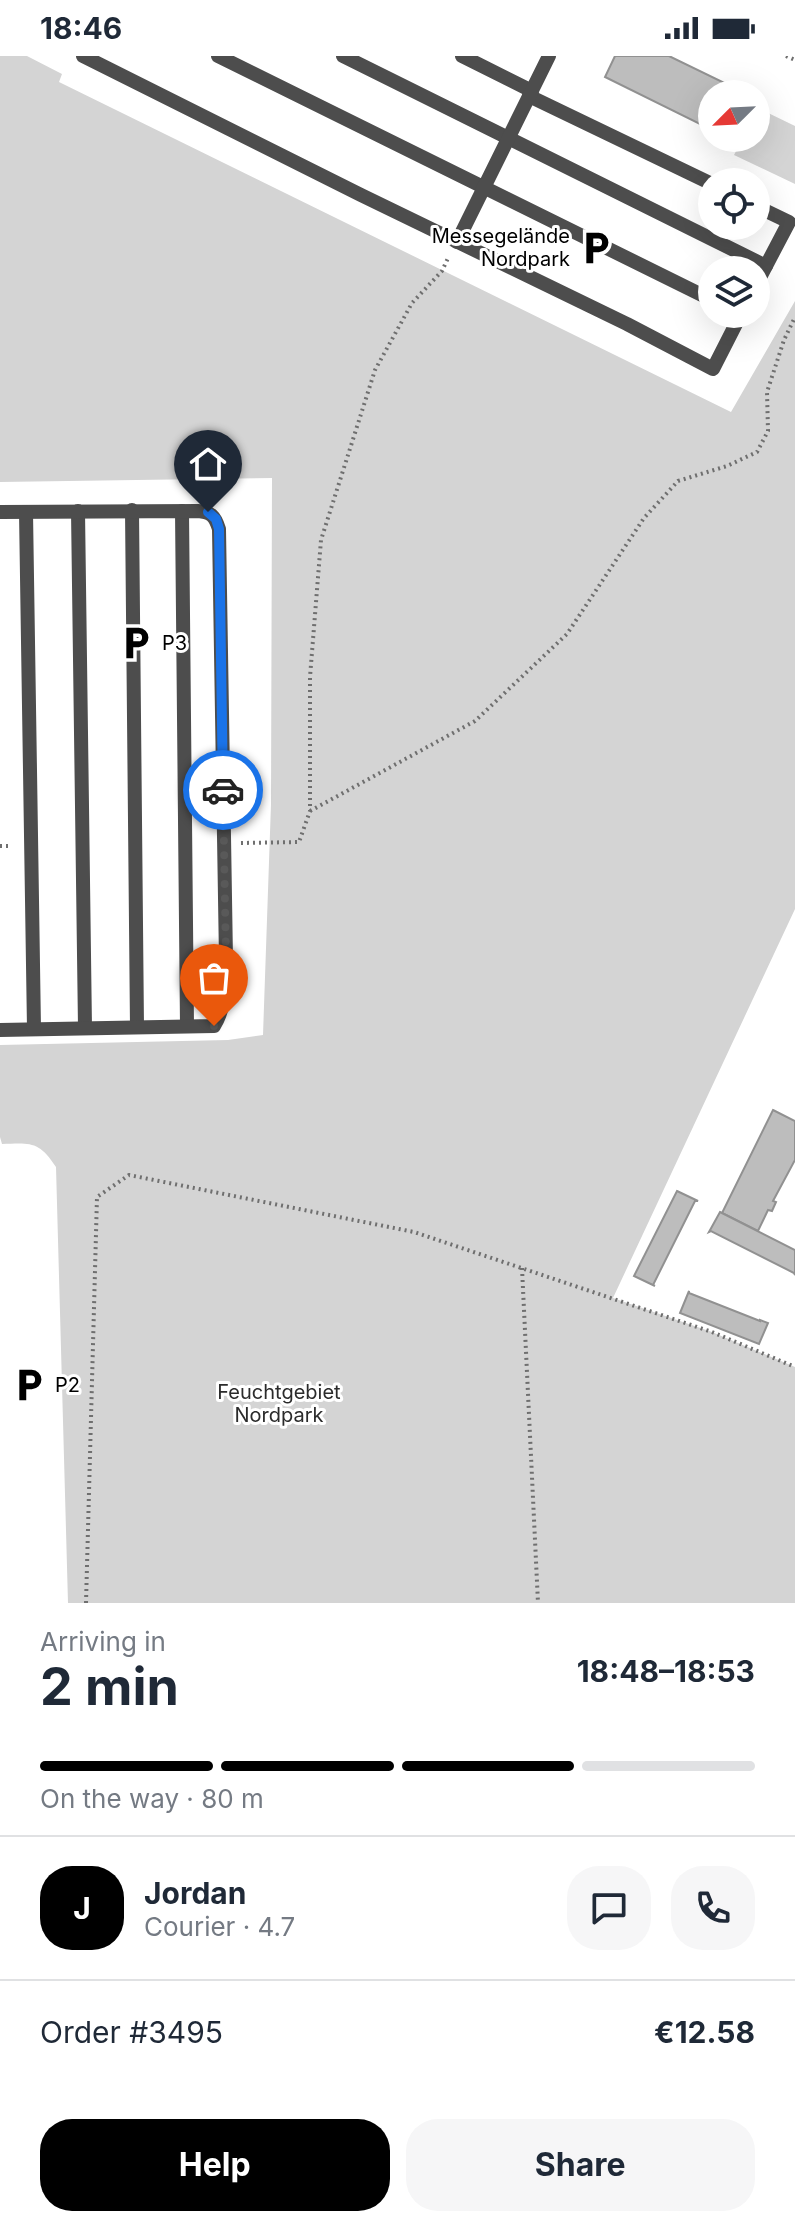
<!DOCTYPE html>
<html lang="en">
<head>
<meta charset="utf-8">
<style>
  :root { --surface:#fff; --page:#f6f6f7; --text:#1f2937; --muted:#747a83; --line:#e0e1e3; --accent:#000 }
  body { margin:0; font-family:Inter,sans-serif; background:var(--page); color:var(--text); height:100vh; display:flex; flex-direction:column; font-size:30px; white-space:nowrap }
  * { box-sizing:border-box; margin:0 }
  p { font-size:26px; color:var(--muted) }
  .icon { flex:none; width:44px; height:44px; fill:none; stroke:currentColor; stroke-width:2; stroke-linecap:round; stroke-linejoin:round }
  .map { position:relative; height:1547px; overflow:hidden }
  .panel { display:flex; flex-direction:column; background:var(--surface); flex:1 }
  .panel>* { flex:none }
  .needle { width:52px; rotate:246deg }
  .controls { position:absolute; left:698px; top:24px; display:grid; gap:16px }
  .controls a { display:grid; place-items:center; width:72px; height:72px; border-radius:50%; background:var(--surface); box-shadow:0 8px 32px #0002; font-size:40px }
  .pin { position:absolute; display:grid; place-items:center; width:68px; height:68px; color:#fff; margin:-82px -34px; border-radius:50% 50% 50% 0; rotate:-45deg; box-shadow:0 0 8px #0007 }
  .pin .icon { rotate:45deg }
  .courier { position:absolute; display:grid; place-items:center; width:80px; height:80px; margin:-40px; border:6px solid #1a73e8; border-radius:50%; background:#fff; color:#222; box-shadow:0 2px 10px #0007 }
  .headline em { font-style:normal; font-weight:700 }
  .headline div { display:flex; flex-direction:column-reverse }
  .headline { display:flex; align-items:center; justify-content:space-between; height:136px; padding:0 40px }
  h1 { font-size:52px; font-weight:700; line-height:60px }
  .bar { display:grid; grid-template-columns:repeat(4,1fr); gap:12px 8px; align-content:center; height:96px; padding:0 40px }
  .bar i { height:10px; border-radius:6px; background:var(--line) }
  .bar .active { background:var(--accent) }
  .bar p { grid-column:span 4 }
  .line { display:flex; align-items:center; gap:20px; padding:0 40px; border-top:2px solid var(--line) }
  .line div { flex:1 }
  .round { display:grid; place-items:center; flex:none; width:84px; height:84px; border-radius:32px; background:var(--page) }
  .cta { display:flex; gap:16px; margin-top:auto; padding:16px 40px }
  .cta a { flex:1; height:92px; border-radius:32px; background:var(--accent); color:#fff; font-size:32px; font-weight:700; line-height:92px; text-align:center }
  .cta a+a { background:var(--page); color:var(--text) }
  .status { display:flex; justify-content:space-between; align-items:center; height:56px; padding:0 40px; background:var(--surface); direction:ltr }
  .status svg { height:22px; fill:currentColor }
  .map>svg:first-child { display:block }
</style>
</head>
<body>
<div class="status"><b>18:46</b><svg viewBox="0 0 49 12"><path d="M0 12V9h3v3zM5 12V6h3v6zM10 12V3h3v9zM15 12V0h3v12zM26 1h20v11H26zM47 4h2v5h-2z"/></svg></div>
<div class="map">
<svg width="795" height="1547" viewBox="0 0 795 1547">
  <rect width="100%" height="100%" fill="#fff"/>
  <g fill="#d4d4d4">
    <path d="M 0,0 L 27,0 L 62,18 L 59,26 L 731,356 L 795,245 L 795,853 L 613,1242 L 712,1276 L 795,1311 L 795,1547 L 68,1547 L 56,1111 C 39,1085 31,1087 2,1088 L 0,1081 L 0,989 L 228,984 L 263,979 L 271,748 L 272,422 L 0,426 Z"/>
    <polygon points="758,52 795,70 795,128 734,99 743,82 756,82"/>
  </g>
  <g fill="#bdbdbd" stroke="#919191" stroke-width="2">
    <polygon points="615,0 669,0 739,34 738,38 712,38 712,74 605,21"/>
    <polygon points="773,1054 795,1065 795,1104 773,1145 776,1146 772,1155 768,1154 758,1175 722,1157"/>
    <polygon points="677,1135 698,1145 695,1145 653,1229 655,1230 634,1220"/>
    <polygon points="720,1156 795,1194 795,1219 794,1217 711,1175 709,1176"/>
    <polygon points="689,1235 689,1237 760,1265 760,1264 768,1267 759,1288 680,1257"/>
  </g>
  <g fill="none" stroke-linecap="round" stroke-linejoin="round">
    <g stroke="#6f6f6f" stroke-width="4" stroke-dasharray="2 4" stroke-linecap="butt">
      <polyline points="786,0 795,4"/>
      <polyline points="310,755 475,665 567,578 644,462 678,425 727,410 757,396 768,375 767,336 784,284 795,261"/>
      <polyline points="241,787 299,786 310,755 310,621 321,484 375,314 412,247 442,215 448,202"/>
      <polyline points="0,790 12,790"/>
      <polyline points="522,1212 538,1547"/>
      <polyline points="86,1547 97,1141 129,1119 414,1176 712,1276 795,1311"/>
    </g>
    <g stroke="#4d4d4d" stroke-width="14">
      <polyline points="83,0 361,139 627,268 713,313 741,258"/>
      <polyline points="218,0 712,244"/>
      <polyline points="343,0 766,210"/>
      <polyline points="462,0 532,35"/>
      <polyline points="529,40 712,128"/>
      <polyline points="756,150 789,166 756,229"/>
      <polyline points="457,186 549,0"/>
      <polyline points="132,454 137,971"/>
      <polyline points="78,455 85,972"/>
      <polyline points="182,455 187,970"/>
      <path d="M 0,456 L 198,455 C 211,456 215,460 219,473 L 226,903 C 225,926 227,949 214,970 L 0,974"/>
      <polyline points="26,456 34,973"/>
    </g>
  </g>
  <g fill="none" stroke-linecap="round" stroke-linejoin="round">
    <polyline stroke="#595959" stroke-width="8" stroke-dasharray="0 14.4" points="214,970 224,945 226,903 223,734"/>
    <polyline stroke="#1a73e8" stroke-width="10" points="208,456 216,463 219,473 223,734"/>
  </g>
  <defs>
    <g id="parking-bare" transform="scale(2.76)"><path d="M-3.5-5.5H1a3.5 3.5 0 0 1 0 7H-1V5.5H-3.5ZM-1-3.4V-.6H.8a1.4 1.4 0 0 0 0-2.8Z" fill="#000" stroke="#fff" stroke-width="2.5" paint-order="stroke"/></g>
  </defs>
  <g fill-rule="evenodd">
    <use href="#parking-bare" x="596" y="192"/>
    <use href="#parking-bare" x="136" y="587"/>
    <use href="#parking-bare" x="29" y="1329"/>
  </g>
  <g text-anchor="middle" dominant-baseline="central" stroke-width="6" stroke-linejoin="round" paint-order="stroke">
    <g font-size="20" fill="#000" stroke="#fff" text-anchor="start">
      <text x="570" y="180" text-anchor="end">Messegelände<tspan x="570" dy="23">Nordpark</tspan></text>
      <text x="162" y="587">P3</text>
      <text x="55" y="1329">P2</text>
    </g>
    <g font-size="20" fill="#2b2b2b" stroke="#fff">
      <text x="279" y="1336">Feuchtgebiet<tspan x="279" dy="23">Nordpark</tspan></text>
    </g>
  </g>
</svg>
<div class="controls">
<a><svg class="needle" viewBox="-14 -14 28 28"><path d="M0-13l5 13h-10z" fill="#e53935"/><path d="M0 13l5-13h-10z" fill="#747a83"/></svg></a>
<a><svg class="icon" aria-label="locate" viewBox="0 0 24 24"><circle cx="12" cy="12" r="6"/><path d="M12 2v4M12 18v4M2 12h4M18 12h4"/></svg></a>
<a><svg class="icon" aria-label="layers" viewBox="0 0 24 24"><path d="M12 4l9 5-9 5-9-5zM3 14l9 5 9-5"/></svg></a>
</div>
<div class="pin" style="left:214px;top:970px;background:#ea580c"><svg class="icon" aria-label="bag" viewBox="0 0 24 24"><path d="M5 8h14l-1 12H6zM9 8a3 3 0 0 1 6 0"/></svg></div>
<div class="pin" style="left:208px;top:456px;background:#1f2937"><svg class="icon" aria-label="home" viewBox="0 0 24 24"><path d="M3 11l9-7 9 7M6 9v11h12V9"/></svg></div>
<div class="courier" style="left:223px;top:734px"><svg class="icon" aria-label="car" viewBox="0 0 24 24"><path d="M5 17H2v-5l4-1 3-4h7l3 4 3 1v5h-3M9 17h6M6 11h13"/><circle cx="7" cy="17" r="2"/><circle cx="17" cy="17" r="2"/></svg></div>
</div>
<section class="panel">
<div class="headline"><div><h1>2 min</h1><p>Arriving in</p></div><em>18:48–18:53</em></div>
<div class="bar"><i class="active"></i><i class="active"></i><i class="active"></i><i></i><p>On the way · 80 m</p></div>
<div class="line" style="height:144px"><b class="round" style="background:var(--accent);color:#fff">J</b><div><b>Jordan</b><p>Courier · 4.7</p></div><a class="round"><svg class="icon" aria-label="chat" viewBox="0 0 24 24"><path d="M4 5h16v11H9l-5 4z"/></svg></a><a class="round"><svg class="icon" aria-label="phone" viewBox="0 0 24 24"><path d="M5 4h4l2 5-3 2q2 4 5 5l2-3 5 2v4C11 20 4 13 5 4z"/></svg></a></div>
<div class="line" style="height:104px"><div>Order #3495</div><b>€12.58</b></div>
<div class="cta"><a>Help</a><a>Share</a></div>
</section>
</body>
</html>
